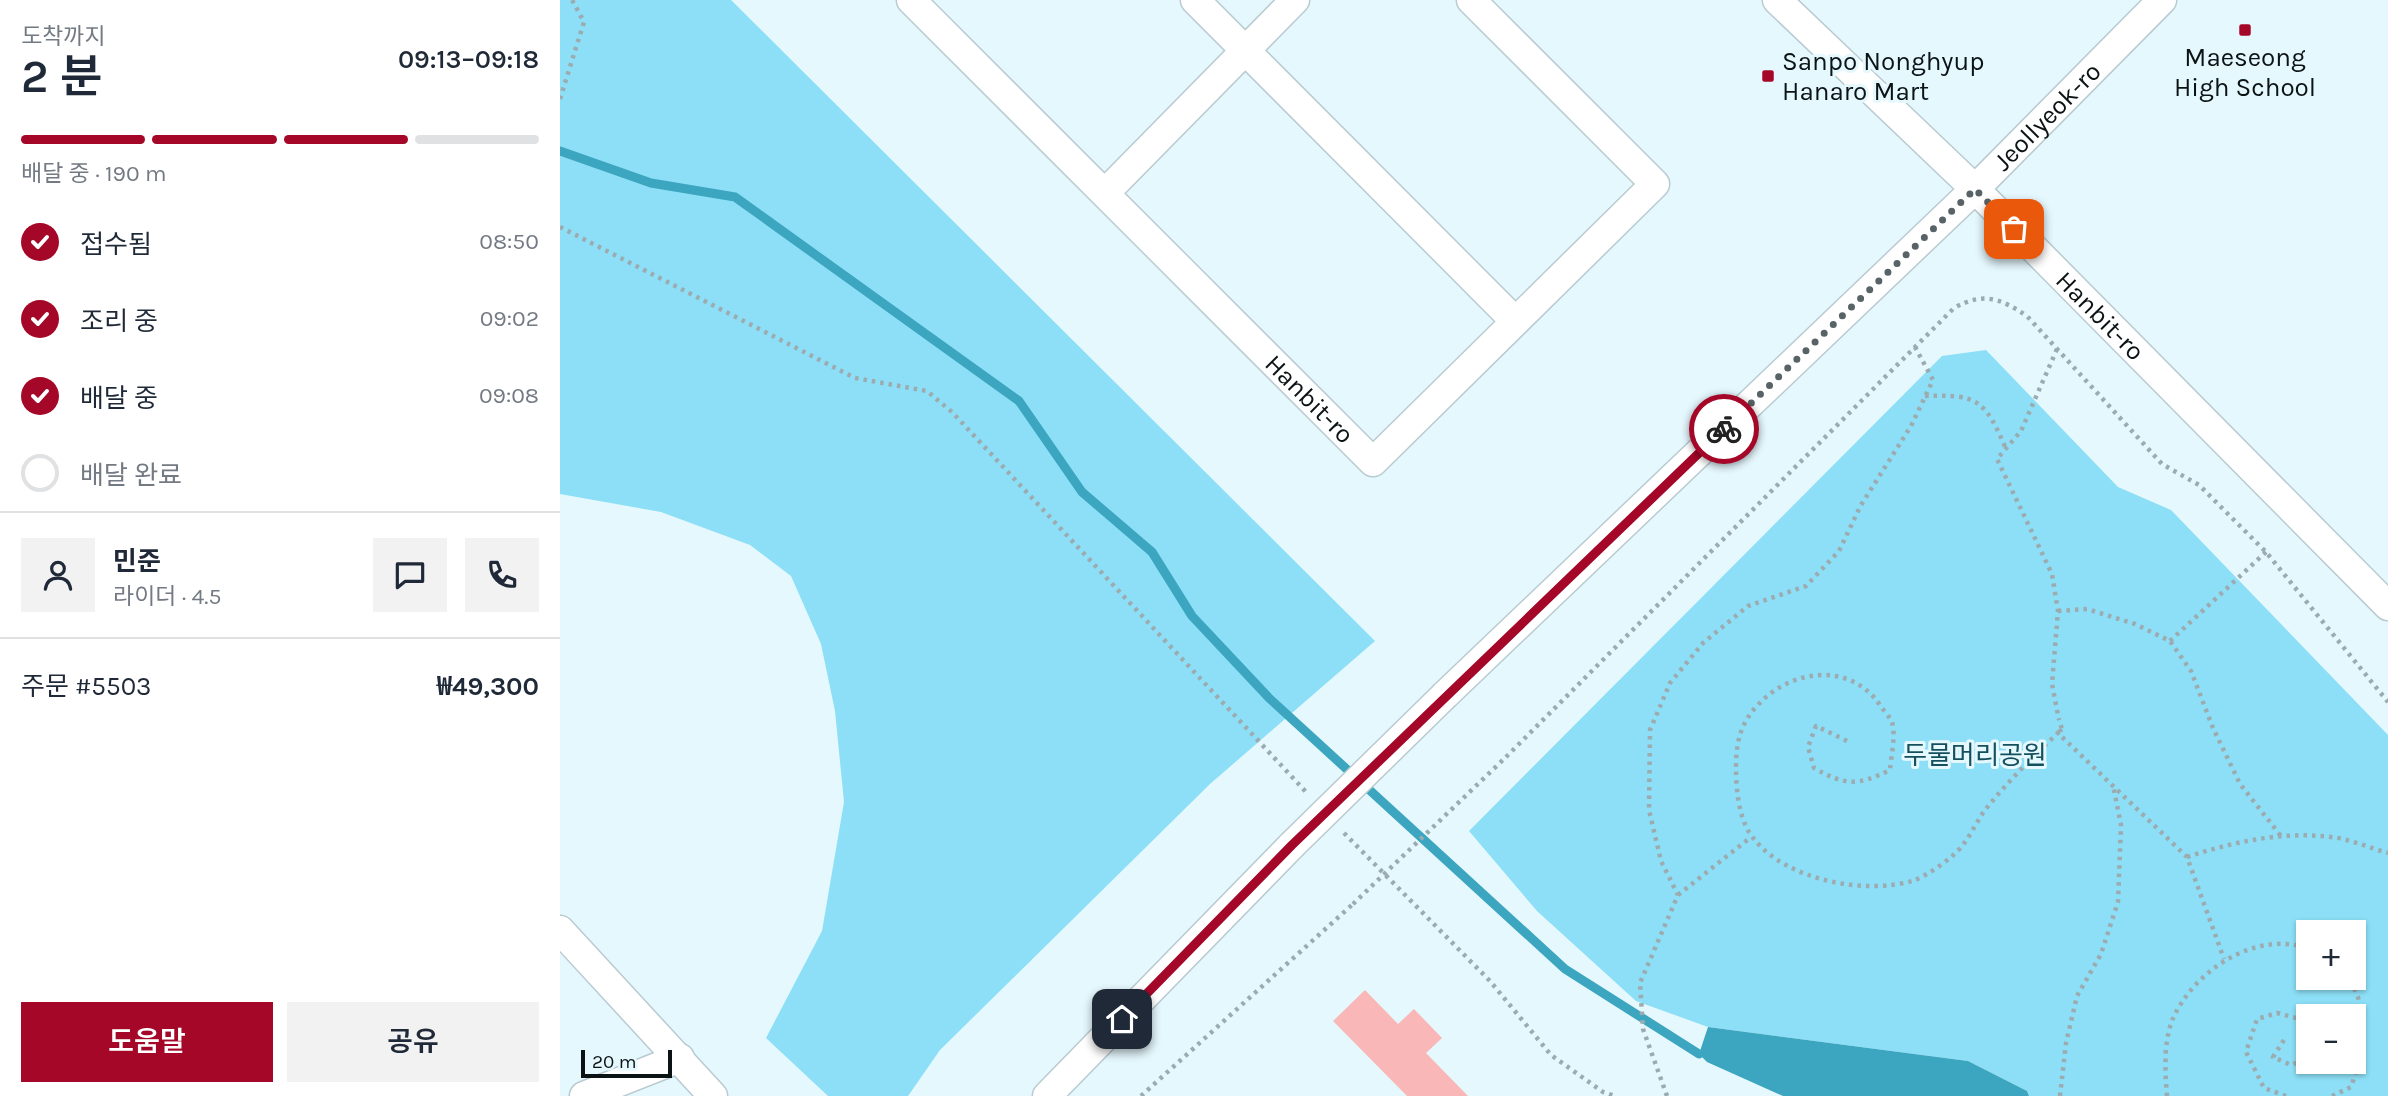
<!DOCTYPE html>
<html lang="ko">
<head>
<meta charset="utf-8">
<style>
  :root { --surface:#fff; --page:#f2f2f3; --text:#1f2937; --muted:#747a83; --line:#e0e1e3; --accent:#a40728 }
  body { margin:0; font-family:Karla,"Noto Sans KR",sans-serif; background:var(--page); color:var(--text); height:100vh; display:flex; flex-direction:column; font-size:26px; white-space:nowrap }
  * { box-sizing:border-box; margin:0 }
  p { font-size:23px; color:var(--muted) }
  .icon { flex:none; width:38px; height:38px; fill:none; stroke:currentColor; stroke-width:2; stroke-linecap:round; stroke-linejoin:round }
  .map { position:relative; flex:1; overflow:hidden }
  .side { display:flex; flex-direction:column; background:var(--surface); width:560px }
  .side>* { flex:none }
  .tools { position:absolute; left:1736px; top:920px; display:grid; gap:14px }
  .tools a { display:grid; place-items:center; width:70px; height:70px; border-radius:0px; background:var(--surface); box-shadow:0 2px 5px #0004; font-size:35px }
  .scale { position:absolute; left:21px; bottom:18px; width:91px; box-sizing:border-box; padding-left:7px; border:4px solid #0c1315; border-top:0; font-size:19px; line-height:24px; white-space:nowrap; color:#0c1315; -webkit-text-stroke:5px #e5f8fe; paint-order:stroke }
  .pin { position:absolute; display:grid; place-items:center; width:60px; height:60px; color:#fff; margin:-30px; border-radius:14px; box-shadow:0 4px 10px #0006 }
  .courier { position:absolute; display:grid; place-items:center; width:70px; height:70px; margin:-35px; border:5px solid #a40728; border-radius:50%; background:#fff; color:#222; box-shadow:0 2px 9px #0007 }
  .head em { font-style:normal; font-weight:600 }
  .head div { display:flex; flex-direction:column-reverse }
  .head { display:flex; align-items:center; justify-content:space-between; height:119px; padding:0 21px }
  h1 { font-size:46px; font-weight:600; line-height:52px }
  .bar { display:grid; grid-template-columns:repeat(4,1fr); gap:10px 7px; align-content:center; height:84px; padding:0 21px }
  .bar i { height:9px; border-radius:5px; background:var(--line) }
  .bar .on { background:var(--accent) }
  .bar p { grid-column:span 4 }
  .line { display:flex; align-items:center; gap:18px; padding:0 21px; border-top:2px solid var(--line) }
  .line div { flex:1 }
  .round { display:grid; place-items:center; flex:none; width:74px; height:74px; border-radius:0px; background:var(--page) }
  ol { padding:0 21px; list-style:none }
  li { display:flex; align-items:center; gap:21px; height:77px }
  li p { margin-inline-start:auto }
  li .icon { padding:7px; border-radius:50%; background:var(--accent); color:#fff; stroke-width:4 }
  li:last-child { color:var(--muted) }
  li i { width:38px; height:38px; border:4px solid var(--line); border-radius:50% }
  .action { display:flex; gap:14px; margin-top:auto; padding:14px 21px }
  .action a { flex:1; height:80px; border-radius:0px; background:var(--accent); color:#fff; font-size:28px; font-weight:600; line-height:80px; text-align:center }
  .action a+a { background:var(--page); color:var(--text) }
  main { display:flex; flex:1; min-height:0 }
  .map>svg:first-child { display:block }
</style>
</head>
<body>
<main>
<section class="side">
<div class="head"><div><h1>2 분</h1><p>도착까지</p></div><em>09:13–09:18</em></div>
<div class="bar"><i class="on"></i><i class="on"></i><i class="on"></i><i></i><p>배달 중 · 190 m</p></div>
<ol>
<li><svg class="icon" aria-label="check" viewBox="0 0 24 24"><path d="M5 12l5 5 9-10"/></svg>접수됨<p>08:50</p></li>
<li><svg class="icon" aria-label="check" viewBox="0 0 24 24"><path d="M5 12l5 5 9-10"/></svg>조리 중<p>09:02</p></li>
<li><svg class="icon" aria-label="check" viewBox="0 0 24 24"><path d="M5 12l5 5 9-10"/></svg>배달 중<p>09:08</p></li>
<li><i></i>배달 완료</li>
</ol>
<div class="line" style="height:126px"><a class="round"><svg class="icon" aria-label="person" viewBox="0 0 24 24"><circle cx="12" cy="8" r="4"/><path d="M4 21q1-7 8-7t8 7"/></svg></a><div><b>민준</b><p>라이더 · 4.5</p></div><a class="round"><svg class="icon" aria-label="chat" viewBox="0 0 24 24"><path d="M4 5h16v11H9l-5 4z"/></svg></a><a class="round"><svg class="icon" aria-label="phone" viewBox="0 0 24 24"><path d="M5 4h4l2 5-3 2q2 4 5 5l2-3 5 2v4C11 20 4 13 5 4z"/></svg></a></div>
<div class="line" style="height:91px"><div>주문 #5503</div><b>₩49,300</b></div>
<div class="action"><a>도움말</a><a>공유</a></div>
</section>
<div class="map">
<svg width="1828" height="1096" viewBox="0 0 1828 1096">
  <rect width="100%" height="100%" fill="#e5f8fe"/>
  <g fill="#8cdff6" fill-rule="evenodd">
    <polygon points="0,0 171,0 815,641 650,784 380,1050 348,1096 268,1096 206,1038 262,931 284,802 275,711 261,644 231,576 190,545 101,512 0,494"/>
    <path d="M 1426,350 L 1558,487 L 1611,510 L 1828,735 L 1828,1096 L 1469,1096 L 1467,1091 L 1408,1061 L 1148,1027 L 1076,1001 L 977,911 L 909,831 L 1382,356 ZM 1748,933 L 1794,933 L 1794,978 L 1748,978 ZM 1748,1017 L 1794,1017 L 1794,1062 L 1748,1062 Z"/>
  </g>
  <polygon fill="#3ca5bf" points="1148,1027 1408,1061 1467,1091 1469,1096 1223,1096 1147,1062 1139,1054"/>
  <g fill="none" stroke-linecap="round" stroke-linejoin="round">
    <polyline stroke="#3ca5bf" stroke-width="9" points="0,151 91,183 175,197 459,401 522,492 592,552 632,616 709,698 1005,969 1139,1054"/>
  </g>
  <polygon fill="#f9b8b7" points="805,990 838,1024 854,1009 882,1038 866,1053 908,1096 847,1096 773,1021"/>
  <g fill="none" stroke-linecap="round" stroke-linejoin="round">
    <g stroke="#b9cbd1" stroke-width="31">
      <g id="minor">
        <path id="s1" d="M 351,0 L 813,462 L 1095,184 L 911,0"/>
        <polyline points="635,0 955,321"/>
        <path id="s2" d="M 1217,0 L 1415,189 L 1828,606"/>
        <polyline points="545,193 735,0"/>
        <path id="s3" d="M 885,695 L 1415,189 L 1602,0"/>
        <polyline points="0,930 153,1096"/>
        <polyline points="24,1096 120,1058"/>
        <polyline points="487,1096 732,845"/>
      </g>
    </g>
    <g stroke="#9cabb0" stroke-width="4.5" stroke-dasharray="3.5 5" stroke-linecap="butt">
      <polyline points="0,99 24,22 12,0"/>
      <polyline points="0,227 295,378 367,391 392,412 747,793"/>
      <polyline points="1497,349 1461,431 1437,459 1492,574 1498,611 1492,684 1499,720"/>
      <path d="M 1365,396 C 1418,394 1425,400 1446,449"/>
      <polyline points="1498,611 1527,609 1575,624 1610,641 1631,671 1653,728 1680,784 1721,836"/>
      <polyline points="1610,641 1706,552"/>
      <polyline points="1500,729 1502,737 1627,857 1664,959"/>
      <path d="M 1287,741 L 1256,726 L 1248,747 L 1254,768 C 1286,786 1297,786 1330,770 C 1331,756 1336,736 1332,722 C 1330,717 1323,710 1320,705 C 1290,661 1230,669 1197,706 C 1180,724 1176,743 1176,768 C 1176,790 1179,822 1194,839 C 1226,880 1306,896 1355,880 C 1368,875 1394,857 1402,846 C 1411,835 1417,821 1425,810 C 1448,781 1475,755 1502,729 L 1499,720"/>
      <path d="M 946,757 L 1394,308 C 1424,291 1441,299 1467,316 L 1602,464 L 1639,485 L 1706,552 L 1828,702"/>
      <polyline points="784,833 930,981 991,1055 1043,1092 1055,1096"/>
      <path d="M 1627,857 C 1673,842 1722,831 1771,837 C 1790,839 1810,848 1828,853"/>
      <polyline points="1118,895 1191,837"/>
      <polyline points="1724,1040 1713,1057 1731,1065 1747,1059 1748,1054"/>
      <polyline points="581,1096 793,904"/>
      <polyline points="1107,1096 1083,1029 1080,983 1118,895 1101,861 1089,810 1090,730 1110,683 1143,643 1188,606 1246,586 1279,551 1301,505 1351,426 1373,380 1355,347"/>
      <polyline points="1500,1096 1506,1043 1517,996 1541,954 1558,902 1561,825 1553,785"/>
      <path d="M 1607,1096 C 1605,1071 1603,1040 1614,1016 C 1637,969 1695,931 1748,948"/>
      <polyline points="1726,1096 1704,1088 1686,1052 1697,1019 1717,1013 1740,1019 1748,1033"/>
      <path d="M 1772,1096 L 1791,1087 C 1804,1049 1812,1014 1788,978"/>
    </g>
    <use href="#minor" stroke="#fff" stroke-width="28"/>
    <g stroke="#b9cbd1" stroke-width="31" stroke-linecap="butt">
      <polyline id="minor-bridge" points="732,845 885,695"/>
    </g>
    <polyline stroke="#9cabb0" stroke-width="4.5" stroke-dasharray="3.5 5" stroke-linecap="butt" points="793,904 946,757"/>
    <use href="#minor-bridge" stroke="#fff" stroke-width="28"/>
  </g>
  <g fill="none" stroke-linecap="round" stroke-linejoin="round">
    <polyline stroke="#586367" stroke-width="7" stroke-dasharray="0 12.6" points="1164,429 1415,189 1454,229"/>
    <polyline stroke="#a40728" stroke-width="9" points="562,1019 732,845 1164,429"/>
  </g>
  <g fill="#a40728" stroke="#e5f8fe" stroke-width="2.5">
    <rect x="1678" y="23" width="14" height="14" rx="3.5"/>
    <rect x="1201" y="69" width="14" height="14" rx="3.5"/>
  </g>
  <g text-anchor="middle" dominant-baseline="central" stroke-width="6" stroke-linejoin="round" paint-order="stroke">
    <g font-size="26" fill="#0c1315" stroke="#e5f8fe">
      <text x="1685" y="57">Maeseong<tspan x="1685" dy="30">High School</tspan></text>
      <text x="1222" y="61" text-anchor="start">Sanpo Nonghyup<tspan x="1222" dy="30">Hanaro Mart</tspan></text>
    </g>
    <g font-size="26" fill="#0c1315" stroke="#e5f8fe">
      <text stroke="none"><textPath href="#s3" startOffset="835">Jeollyeok-ro</textPath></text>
      <text stroke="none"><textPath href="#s2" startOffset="452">Hanbit-ro</textPath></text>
      <text stroke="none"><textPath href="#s1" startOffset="564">Hanbit-ro</textPath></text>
    </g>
    <g font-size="26" fill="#144f5d" stroke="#e5f8fe">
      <text x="1415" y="755">두물머리공원</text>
    </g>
  </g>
</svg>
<div class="tools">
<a>+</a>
<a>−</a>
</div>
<div class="scale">20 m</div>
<div class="pin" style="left:1454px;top:229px;background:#ea580c"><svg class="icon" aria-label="bag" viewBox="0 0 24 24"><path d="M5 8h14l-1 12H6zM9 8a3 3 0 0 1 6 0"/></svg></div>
<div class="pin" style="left:562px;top:1019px;background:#1f2937"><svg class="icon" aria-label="home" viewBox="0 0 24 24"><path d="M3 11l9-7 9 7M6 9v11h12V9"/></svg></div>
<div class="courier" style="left:1164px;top:429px"><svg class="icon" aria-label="bike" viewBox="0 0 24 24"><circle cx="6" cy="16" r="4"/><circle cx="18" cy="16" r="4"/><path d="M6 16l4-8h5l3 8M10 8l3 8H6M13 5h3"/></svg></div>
</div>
</main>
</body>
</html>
